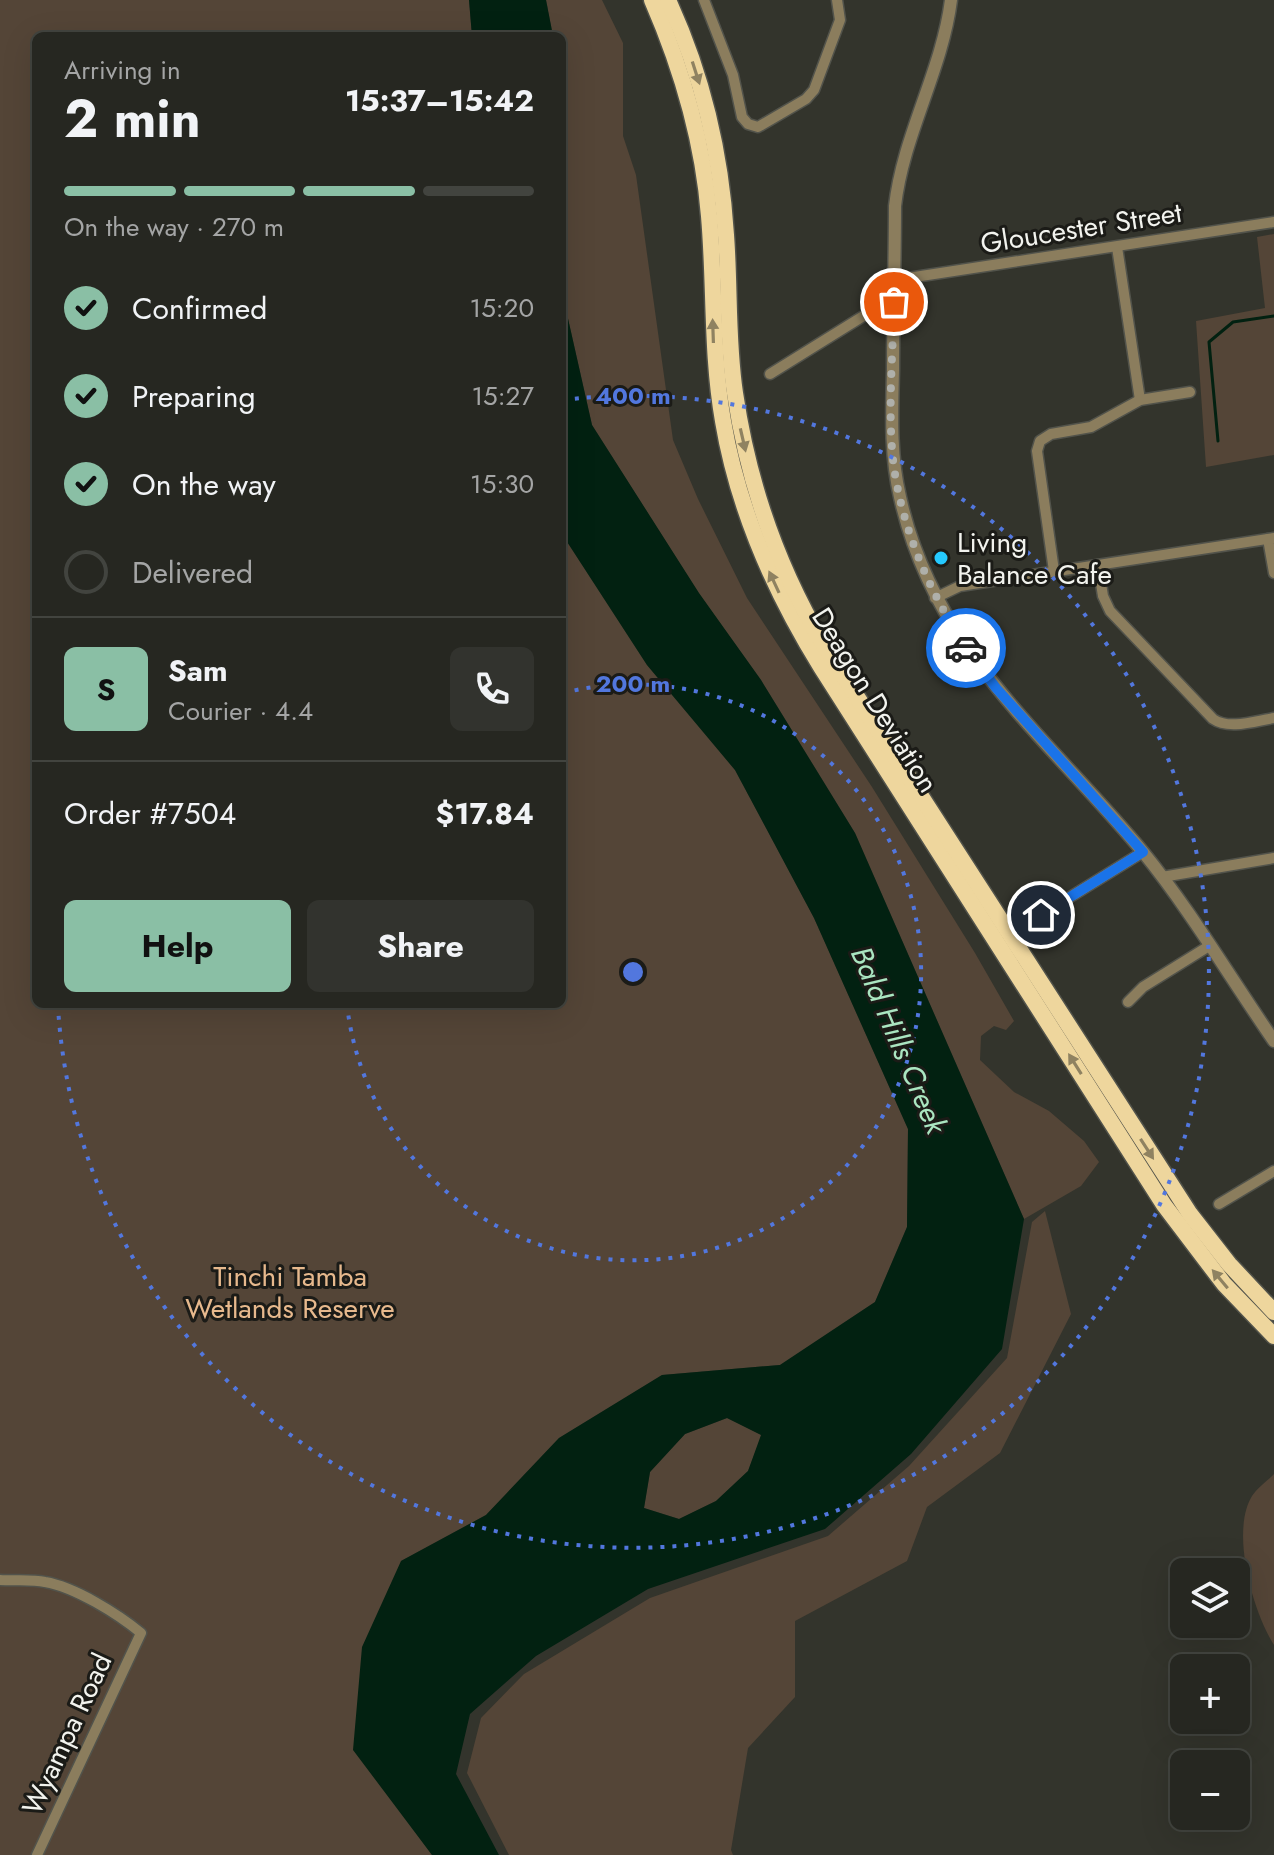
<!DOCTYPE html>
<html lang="en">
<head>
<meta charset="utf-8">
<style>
  :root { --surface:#262721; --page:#32332e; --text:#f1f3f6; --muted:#a4a5a5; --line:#42443f; --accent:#8abfa5 }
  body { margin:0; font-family:Jost,sans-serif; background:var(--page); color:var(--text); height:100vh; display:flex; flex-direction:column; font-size:30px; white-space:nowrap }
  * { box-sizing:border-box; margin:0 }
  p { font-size:26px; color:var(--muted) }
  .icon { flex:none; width:44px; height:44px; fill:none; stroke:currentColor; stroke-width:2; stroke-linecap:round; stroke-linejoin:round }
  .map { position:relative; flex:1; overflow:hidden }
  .details { position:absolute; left:32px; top:32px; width:534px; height:976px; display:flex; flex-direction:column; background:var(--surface); border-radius:12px; box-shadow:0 8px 32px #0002,0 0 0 2px var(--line) }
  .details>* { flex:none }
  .tools { position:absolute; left:1170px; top:1558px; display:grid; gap:16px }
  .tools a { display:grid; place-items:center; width:80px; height:80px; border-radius:12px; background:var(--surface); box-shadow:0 8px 32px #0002,0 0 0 2px var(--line); font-size:40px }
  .pin { position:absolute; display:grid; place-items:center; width:68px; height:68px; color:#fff; margin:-34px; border:4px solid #fff; border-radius:50%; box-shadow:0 2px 8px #0007 }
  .courier { position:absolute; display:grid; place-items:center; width:80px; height:80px; margin:-40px; border:6px solid #1a73e8; border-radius:50%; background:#fff; color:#222; box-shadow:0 2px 10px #0007 }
  .overview em { font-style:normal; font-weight:700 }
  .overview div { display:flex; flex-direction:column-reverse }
  .overview { display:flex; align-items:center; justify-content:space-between; height:136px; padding:0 32px }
  h1 { font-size:52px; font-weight:700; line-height:60px }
  .bar { display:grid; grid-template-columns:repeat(4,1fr); gap:12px 8px; align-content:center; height:96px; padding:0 32px }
  .bar i { height:10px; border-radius:6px; background:var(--line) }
  .bar .selected { background:var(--accent) }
  .bar p { grid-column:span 4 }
  .line { display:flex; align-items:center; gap:20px; padding:0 32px; border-top:2px solid var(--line) }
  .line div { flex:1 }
  .round { display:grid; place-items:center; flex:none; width:84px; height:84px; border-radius:12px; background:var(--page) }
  ol { padding:0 32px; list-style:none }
  li { display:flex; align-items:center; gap:24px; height:88px }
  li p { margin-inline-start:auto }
  li .icon { padding:8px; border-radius:50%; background:var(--accent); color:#111; stroke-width:4 }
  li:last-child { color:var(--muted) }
  li i { width:44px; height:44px; border:4px solid var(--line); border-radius:50% }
  .cta { display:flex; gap:16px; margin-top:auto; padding:16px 32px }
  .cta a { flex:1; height:92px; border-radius:12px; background:var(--accent); color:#111; font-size:32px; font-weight:700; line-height:92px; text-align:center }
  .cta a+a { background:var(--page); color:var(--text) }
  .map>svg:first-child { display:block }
</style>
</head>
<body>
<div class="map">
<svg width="1274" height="1855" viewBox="0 0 1274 1855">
  <rect width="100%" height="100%" fill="#33342c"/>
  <g fill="#544537">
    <polygon points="0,0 469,0 472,36 36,36 36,1004 562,1004 562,534 647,665 735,770 814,918 908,1129 907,1227 875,1302 780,1365 662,1375 559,1438 486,1515 401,1561 397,1806 432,1855 0,1855"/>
    <polygon points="546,0 602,0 623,43 623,136 636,175 673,440 698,499 747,598 872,787 975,953 1014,1021 1006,1030 994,1026 981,1036 980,1060 1014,1092 1049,1111 1084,1141 1099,1162 1081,1186 1024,1219 855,833 761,680 699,594 592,425 562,292 565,97 562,82 562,36 553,36"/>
    <polygon points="1274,234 1274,455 1206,467 1196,321 1265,308 1257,237"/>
    <polygon points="1045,1211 1071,1314 1000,1453 927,1507 907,1561 795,1621 795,1697 748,1748 731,1850 733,1855 509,1855 467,1773 481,1718 524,1674 650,1598 828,1536 909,1466 1007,1358 1032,1222"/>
    <polygon points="727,1418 762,1435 748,1471 716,1501 679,1519 644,1508 650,1472 685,1434"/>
    <path d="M 1274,1474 L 1274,1645 C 1253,1612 1230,1532 1252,1496 C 1257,1488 1267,1481 1274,1474 Z"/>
  </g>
  <g fill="#022111" fill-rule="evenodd">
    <polygon points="469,0 546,0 553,36 472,36"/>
    <path d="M 562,292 L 592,425 L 699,593 L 761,680 L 855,833 L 1024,1219 L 1002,1349 L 911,1454 L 825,1529 L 648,1589 L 536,1656 L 470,1714 L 456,1774 L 499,1855 L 432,1855 L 353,1750 L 362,1647 L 401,1561 L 486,1515 L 559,1438 L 662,1375 L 780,1365 L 875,1302 L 907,1227 L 908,1129 L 814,918 L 735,770 L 647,665 L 562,534 ZM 727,1418 L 761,1435 L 748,1471 L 716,1501 L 679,1519 L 644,1508 L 650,1472 L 685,1434 Z"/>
  </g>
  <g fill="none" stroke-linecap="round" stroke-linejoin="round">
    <polyline stroke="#022111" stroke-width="3" points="1218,441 1209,342 1233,322 1274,316"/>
    <g stroke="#52534b" stroke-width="13">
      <g id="minor">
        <polyline points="704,0 733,75 742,117 748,124 758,127 806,99 814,90 840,20 837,0"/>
        <polyline points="1117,247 1140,400"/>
        <polyline points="895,280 1274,222"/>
        <polyline points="770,374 886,302 894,302"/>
        <polyline points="1268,539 1274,573"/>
        <path d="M 1098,565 L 1103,596 L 1110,611 L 1213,719 C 1229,730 1255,721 1274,718"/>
        <polyline points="1054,571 1037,451 1040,441 1051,434 1091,427 1140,400 1190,392"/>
        <polyline points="935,598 960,586 1274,538"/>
        <polyline points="1162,877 1274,858"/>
        <polyline points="1041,915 1143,852"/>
        <polyline points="1128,1002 1143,987 1209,946"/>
        <polyline points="1219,1204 1274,1171"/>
        <path d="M 0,1580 C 15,1581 31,1579 45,1582 C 75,1587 118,1614 141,1633 L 37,1855"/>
      </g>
    </g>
    <g stroke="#52534b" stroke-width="15">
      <path id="tertiary" d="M 951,0 C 942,71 903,135 895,206 C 895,261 893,315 893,370 C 892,413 890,455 900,497 C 934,651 1047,737 1143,852 C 1191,911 1231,979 1274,1041"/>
    </g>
    <g stroke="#52534b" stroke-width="19">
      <g id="trunk">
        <path d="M 652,0 C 682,69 703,141 709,216 C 715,284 711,353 723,421 C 738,510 774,591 821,667 L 1164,1205 L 1224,1284 L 1274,1336"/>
        <path d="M 668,0 C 702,74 721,154 726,235 C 730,288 727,340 735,393 C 748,482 777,566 823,644 L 1190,1214 L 1229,1264 L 1274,1312"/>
      </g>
    </g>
    <use href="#minor" stroke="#8b7d5d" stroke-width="10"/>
    <use href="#tertiary" stroke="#8b7d5d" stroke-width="12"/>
    <use href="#trunk" stroke="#eed69d" stroke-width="16"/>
  </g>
  <defs><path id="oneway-solid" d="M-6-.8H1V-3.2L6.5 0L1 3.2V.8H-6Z" transform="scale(2)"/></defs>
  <g fill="#8f8261">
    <use href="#oneway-solid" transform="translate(696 73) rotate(72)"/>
    <use href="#oneway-solid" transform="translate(713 331) rotate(-92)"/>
    <use href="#oneway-solid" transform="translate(743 440) rotate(77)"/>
    <use href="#oneway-solid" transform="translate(774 582) rotate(-115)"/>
    <use href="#oneway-solid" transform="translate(1075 1064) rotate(-122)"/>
    <use href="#oneway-solid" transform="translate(1147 1149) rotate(57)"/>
    <use href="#oneway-solid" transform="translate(1220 1279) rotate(-130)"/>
  </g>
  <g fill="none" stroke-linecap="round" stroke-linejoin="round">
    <path stroke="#afb0aa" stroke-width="8" stroke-dasharray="0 14.4" d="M 894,302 C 893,356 887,414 894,468 C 904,534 930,592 966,648"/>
    <polyline stroke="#1a73e8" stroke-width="10" points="966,648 996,688 1143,852 1041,915"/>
  </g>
  <g fill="none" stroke="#5277de" stroke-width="4" stroke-dasharray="4 8">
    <path d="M563 693A288 288 0 1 1 347 1005"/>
    <path d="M563 400A576 576 0 1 1 58 1007"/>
  </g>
  <circle fill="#25c9fe" stroke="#1b1b17" stroke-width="3" cx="941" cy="558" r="8"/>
  <g text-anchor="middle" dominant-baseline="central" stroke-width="6" stroke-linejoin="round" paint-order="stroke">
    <g font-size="28" fill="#f2f3ee" stroke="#1b1b17">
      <text transform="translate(1081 228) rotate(-9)">Gloucester Street</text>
      <text transform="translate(875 700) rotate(58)">Deagon Deviation</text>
      <text transform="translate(67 1734) rotate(-65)">Wyampa Road</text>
    </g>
    <g font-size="28" fill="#f2f3ee" stroke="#1b1b17" text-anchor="start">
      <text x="957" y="542">Living<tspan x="957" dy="32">Balance Cafe</tspan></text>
    </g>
    <g font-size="28" fill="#e7b98d" stroke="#1b1b17">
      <text x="290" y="1276">Tinchi Tamba<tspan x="290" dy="32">Wetlands Reserve</tspan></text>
    </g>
    <g font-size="30" font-style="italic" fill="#aae6c1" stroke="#1b1b17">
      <text transform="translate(899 1040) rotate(67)">Bald Hills Creek</text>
    </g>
  </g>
  <circle cx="633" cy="972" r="12" fill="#5277de" stroke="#1b1b17" stroke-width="4"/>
  <g font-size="24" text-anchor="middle" font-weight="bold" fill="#5277de" stroke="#1b1b17" stroke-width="6" stroke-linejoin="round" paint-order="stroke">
    <text x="633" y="404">400 m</text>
    <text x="633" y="692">200 m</text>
  </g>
</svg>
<div class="tools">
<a><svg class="icon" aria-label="layers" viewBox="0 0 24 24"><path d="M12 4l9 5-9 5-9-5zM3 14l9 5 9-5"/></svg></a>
<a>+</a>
<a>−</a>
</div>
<div class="pin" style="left:894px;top:302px;background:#ea580c"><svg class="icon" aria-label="bag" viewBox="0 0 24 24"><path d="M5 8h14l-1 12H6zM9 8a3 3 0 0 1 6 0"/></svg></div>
<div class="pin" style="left:1041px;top:915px;background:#1f2937"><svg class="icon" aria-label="home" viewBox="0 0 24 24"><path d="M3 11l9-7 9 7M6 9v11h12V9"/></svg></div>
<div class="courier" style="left:966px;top:648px"><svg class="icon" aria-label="car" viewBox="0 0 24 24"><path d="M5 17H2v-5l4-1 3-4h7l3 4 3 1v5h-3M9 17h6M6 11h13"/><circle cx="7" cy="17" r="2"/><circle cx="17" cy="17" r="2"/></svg></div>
<section class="details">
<div class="overview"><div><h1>2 min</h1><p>Arriving in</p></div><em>15:37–15:42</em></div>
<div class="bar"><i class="selected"></i><i class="selected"></i><i class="selected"></i><i></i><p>On the way · 270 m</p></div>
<ol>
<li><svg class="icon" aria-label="check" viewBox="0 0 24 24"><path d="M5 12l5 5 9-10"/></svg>Confirmed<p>15:20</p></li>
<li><svg class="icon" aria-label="check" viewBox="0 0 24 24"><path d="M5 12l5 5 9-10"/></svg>Preparing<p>15:27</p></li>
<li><svg class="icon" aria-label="check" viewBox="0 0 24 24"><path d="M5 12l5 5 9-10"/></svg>On the way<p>15:30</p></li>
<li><i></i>Delivered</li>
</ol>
<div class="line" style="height:144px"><b class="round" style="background:var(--accent);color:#111">S</b><div><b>Sam</b><p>Courier · 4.4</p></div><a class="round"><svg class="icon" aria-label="phone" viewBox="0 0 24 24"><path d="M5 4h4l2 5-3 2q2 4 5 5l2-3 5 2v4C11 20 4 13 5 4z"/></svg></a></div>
<div class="line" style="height:104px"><div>Order #7504</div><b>$17.84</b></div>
<div class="cta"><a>Help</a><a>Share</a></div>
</section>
</div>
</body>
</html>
